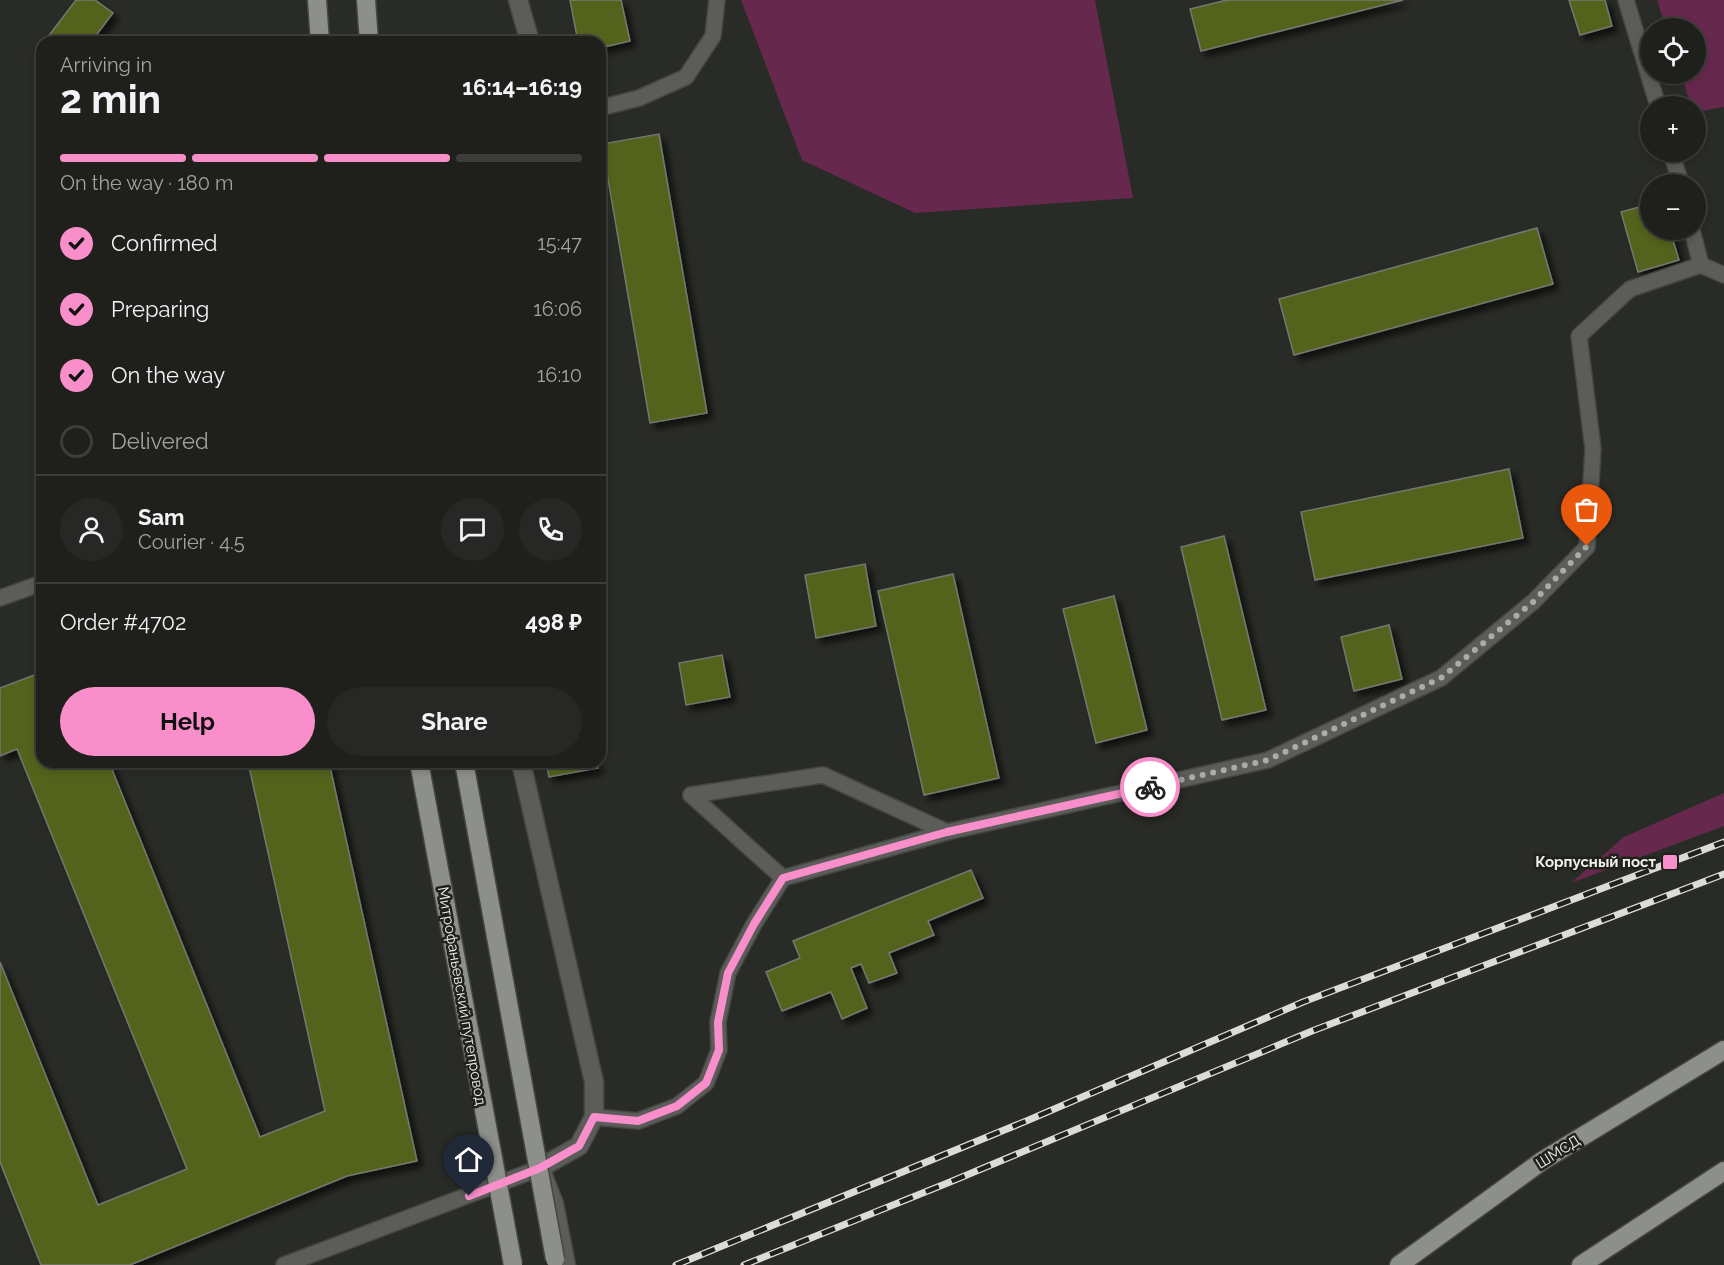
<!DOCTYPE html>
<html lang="en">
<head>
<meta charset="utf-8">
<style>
  :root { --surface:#1f201c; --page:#272825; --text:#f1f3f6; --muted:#a1a3a3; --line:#3c3e3b; --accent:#f98fca }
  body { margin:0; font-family:Raleway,sans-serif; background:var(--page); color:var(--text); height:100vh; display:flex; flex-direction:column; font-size:22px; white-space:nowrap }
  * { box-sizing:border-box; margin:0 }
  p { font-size:20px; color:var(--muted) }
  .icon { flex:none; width:33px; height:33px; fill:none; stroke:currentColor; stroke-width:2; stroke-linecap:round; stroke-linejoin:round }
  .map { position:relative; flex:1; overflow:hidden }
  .side { position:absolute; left:36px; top:36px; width:570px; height:732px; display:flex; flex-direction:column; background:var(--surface); border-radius:18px; box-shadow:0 3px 9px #0003,0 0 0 2px var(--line) }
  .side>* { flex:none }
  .fabs { position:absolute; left:1640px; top:18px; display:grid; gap:12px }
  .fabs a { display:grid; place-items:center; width:66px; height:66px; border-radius:50%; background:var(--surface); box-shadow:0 3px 9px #0003,0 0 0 2px var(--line); font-size:30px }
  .pin { position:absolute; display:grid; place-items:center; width:51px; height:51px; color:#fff; margin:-62px -26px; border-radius:50% 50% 50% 0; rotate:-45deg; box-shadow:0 0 6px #0007 }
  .pin .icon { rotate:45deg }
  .courier { position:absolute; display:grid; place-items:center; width:60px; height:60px; margin:-30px; border:4px solid #f98fca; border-radius:50%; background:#fff; color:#222; box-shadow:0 2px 8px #0007 }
  .head em { font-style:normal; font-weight:700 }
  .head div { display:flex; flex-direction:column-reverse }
  .head { display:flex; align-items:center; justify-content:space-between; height:102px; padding:0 24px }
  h1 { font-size:39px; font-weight:700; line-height:45px }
  .bar { display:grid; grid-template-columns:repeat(4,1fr); gap:9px 6px; align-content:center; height:72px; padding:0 24px }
  .bar i { height:8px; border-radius:4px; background:var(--line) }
  .bar .selected { background:var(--accent) }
  .bar p { grid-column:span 4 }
  .line { display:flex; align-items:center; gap:15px; padding:0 24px; border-top:2px solid var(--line) }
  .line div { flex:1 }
  .round { display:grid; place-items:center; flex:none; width:63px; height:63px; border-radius:32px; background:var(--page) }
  ol { padding:0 24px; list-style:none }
  li { display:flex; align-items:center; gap:18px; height:66px }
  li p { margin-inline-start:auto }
  li .icon { padding:6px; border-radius:50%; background:var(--accent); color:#111; stroke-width:4 }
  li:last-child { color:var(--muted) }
  li i { width:33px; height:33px; border:3px solid var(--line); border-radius:50% }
  .primary-button { display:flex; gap:12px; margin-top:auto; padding:12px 24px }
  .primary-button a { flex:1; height:69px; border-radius:36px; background:var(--accent); color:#111; font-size:24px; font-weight:700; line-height:69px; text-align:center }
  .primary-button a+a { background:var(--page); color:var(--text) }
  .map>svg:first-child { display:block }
</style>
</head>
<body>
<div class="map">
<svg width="1724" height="1265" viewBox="0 0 1724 1265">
  <defs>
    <filter id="shadow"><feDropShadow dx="5.5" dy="5.5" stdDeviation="3" flood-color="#0009"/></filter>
  </defs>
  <rect width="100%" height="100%" fill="#292b26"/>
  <g fill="#66294d">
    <polygon points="741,0 1095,0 1133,198 915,213 802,160"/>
    <polygon points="1657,0 1724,0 1724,107 1695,112 1695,106 1691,106 1681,74 1695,74 1695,28 1666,28"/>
    <polygon points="1724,793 1724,826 1571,883 1624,837"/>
  </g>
  <g fill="#52641a" stroke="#757771" stroke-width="1.5" filter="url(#shadow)">
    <polygon points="76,0 95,0 113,13 91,42 44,42"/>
    <polygon points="570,0 621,0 630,41 600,48 600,42 578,42"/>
    <polygon points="1227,0 1403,0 1201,51 1190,9"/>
    <polygon points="1569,0 1605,0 1612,26 1580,35"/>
    <polygon points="659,134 707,413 650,423 602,144"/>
    <polygon points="1650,204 1650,230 1670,230 1679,260 1638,272 1621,212"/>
    <polygon points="1537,228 1553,284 1294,355 1279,299"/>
    <polygon points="1509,469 1523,538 1315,580 1301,512"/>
    <polygon points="1224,536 1266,710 1222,720 1181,547"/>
    <polygon points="865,564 876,626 816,638 805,575"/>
    <polygon points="953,574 999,778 924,795 878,591"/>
    <polygon points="1114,596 1147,730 1096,743 1063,609"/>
    <polygon points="1389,625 1402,679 1354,691 1341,637"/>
    <polygon points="722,655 730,697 686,705 679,663"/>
    <polygon points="42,672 42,762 109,762 260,1137 325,1111 248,762 329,762 417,1161 347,1176 130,1265 41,1265 0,1162 0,962 98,1205 187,1169 17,749 0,756 0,688"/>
    <polygon points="546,762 596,762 598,768 549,777"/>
    <polygon points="971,870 983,898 928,921 934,935 889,953 897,973 869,983 861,964 851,968 867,1008 842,1019 831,992 782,1011 766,972 800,958 793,941"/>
  </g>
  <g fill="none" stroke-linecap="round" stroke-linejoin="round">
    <g stroke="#454742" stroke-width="18">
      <g id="service">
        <polyline points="1626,0 1658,106"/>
        <polyline points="600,108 639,98 686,77 713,36 717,0"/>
        <polyline points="1671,152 1681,184"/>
        <polyline points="1701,265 1724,275"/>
        <polyline points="0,598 42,583"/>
        <polyline points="691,795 783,878 947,832 1268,760 1441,678 1533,602 1587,547 1593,449 1579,336 1630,289 1701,265 1692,230"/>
        <polyline points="691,795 823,775 947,832"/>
        <polyline points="594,1117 638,1121 677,1106 706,1083 719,1050 718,1022 728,973 754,924 783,878"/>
        <polyline points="284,1265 540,1168"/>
      </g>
    </g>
    <g stroke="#454742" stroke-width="21">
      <g id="minor">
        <polyline points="518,0 530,42"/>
        <polyline points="521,762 594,1082 594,1117 579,1146 540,1168 554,1204 566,1265"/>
      </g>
    </g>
    <g stroke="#454742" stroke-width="21">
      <g id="primary">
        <polyline points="317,0 320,42"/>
        <polyline points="366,0 369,42"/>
        <polyline points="1399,1265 1542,1161 1724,1050"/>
        <polyline points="1581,1265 1724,1171"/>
      </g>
    </g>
    <use href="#service" stroke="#5c5d5a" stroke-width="15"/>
    <use href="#minor" stroke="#5c5d5a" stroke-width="18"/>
    <use href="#primary" stroke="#8d8f8a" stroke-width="18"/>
    <g stroke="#dbdcd8" stroke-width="7">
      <g id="rail">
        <polyline points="676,1265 1031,1119 1303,1002 1724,842"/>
        <polyline points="744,1265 950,1182 1312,1031 1724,874"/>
      </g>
    </g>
    <use href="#rail" stroke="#20211c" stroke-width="4.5" stroke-dasharray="14" stroke-linecap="butt"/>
    <g stroke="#454742" stroke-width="21" stroke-linecap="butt">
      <g id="primary-bridge">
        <polyline points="419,762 513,1265"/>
        <polyline points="464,762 555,1259"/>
      </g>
    </g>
    <use href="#primary-bridge" stroke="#8d8f8a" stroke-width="18"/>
  </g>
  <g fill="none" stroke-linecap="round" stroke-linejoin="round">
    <polyline stroke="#aaaca7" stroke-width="6" stroke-dasharray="0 10.8" points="1150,787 1268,760 1441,678 1533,602 1587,546"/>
    <polyline stroke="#f98fca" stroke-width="8" points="469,1196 540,1168 579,1146 594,1117 638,1121 677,1106 706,1083 719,1050 718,1022 728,973 754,924 783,878 947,832 1150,787"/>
  </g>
  <rect fill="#f98fca" stroke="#20211c" stroke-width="2" x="1662" y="854" width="16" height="16" rx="3"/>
  <g text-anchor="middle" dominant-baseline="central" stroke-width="5" stroke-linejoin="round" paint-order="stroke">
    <g font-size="15" font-weight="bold" fill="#f0f1ed" stroke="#20211c" text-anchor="end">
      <text x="1656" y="862">Корпусный пост</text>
    </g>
    <g font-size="15" fill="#f0f1ed" stroke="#20211c">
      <text transform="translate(462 996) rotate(80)">Митрофаньевский путепровод</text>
      <text transform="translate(1558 1152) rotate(-32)">ШМСД</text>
    </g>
  </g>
</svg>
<div class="fabs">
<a><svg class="icon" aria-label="locate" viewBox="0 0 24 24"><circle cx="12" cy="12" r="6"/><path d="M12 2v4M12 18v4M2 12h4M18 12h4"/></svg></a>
<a>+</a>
<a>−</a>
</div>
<div class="pin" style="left:1587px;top:546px;background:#ea580c"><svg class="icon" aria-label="bag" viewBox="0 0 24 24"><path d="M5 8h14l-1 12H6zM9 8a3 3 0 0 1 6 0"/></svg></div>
<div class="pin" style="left:469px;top:1196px;background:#1f2937"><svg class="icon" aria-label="home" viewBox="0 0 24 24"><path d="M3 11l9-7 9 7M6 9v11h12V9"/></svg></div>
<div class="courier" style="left:1150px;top:787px"><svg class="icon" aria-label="bike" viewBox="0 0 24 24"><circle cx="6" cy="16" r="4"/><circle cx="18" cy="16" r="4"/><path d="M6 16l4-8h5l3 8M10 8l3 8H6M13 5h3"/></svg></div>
<section class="side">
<div class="head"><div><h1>2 min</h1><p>Arriving in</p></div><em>16:14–16:19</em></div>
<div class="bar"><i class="selected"></i><i class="selected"></i><i class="selected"></i><i></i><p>On the way · 180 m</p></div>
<ol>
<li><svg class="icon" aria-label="check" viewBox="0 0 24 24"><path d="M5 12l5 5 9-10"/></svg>Confirmed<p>15:47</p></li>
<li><svg class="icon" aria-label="check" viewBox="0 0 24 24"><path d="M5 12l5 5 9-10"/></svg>Preparing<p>16:06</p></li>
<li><svg class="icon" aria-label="check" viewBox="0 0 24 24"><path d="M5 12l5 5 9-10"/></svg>On the way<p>16:10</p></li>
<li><i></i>Delivered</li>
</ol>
<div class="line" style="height:108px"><a class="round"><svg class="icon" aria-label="person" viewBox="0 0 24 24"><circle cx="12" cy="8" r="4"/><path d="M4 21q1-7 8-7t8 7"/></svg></a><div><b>Sam</b><p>Courier · 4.5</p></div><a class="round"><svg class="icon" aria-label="chat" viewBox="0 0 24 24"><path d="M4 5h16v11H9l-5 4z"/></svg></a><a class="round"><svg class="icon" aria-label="phone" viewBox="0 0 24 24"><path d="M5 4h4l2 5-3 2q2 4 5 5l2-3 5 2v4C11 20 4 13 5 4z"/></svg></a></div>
<div class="line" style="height:78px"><div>Order #4702</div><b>498 ₽</b></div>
<div class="primary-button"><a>Help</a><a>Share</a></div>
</section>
</div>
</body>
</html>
